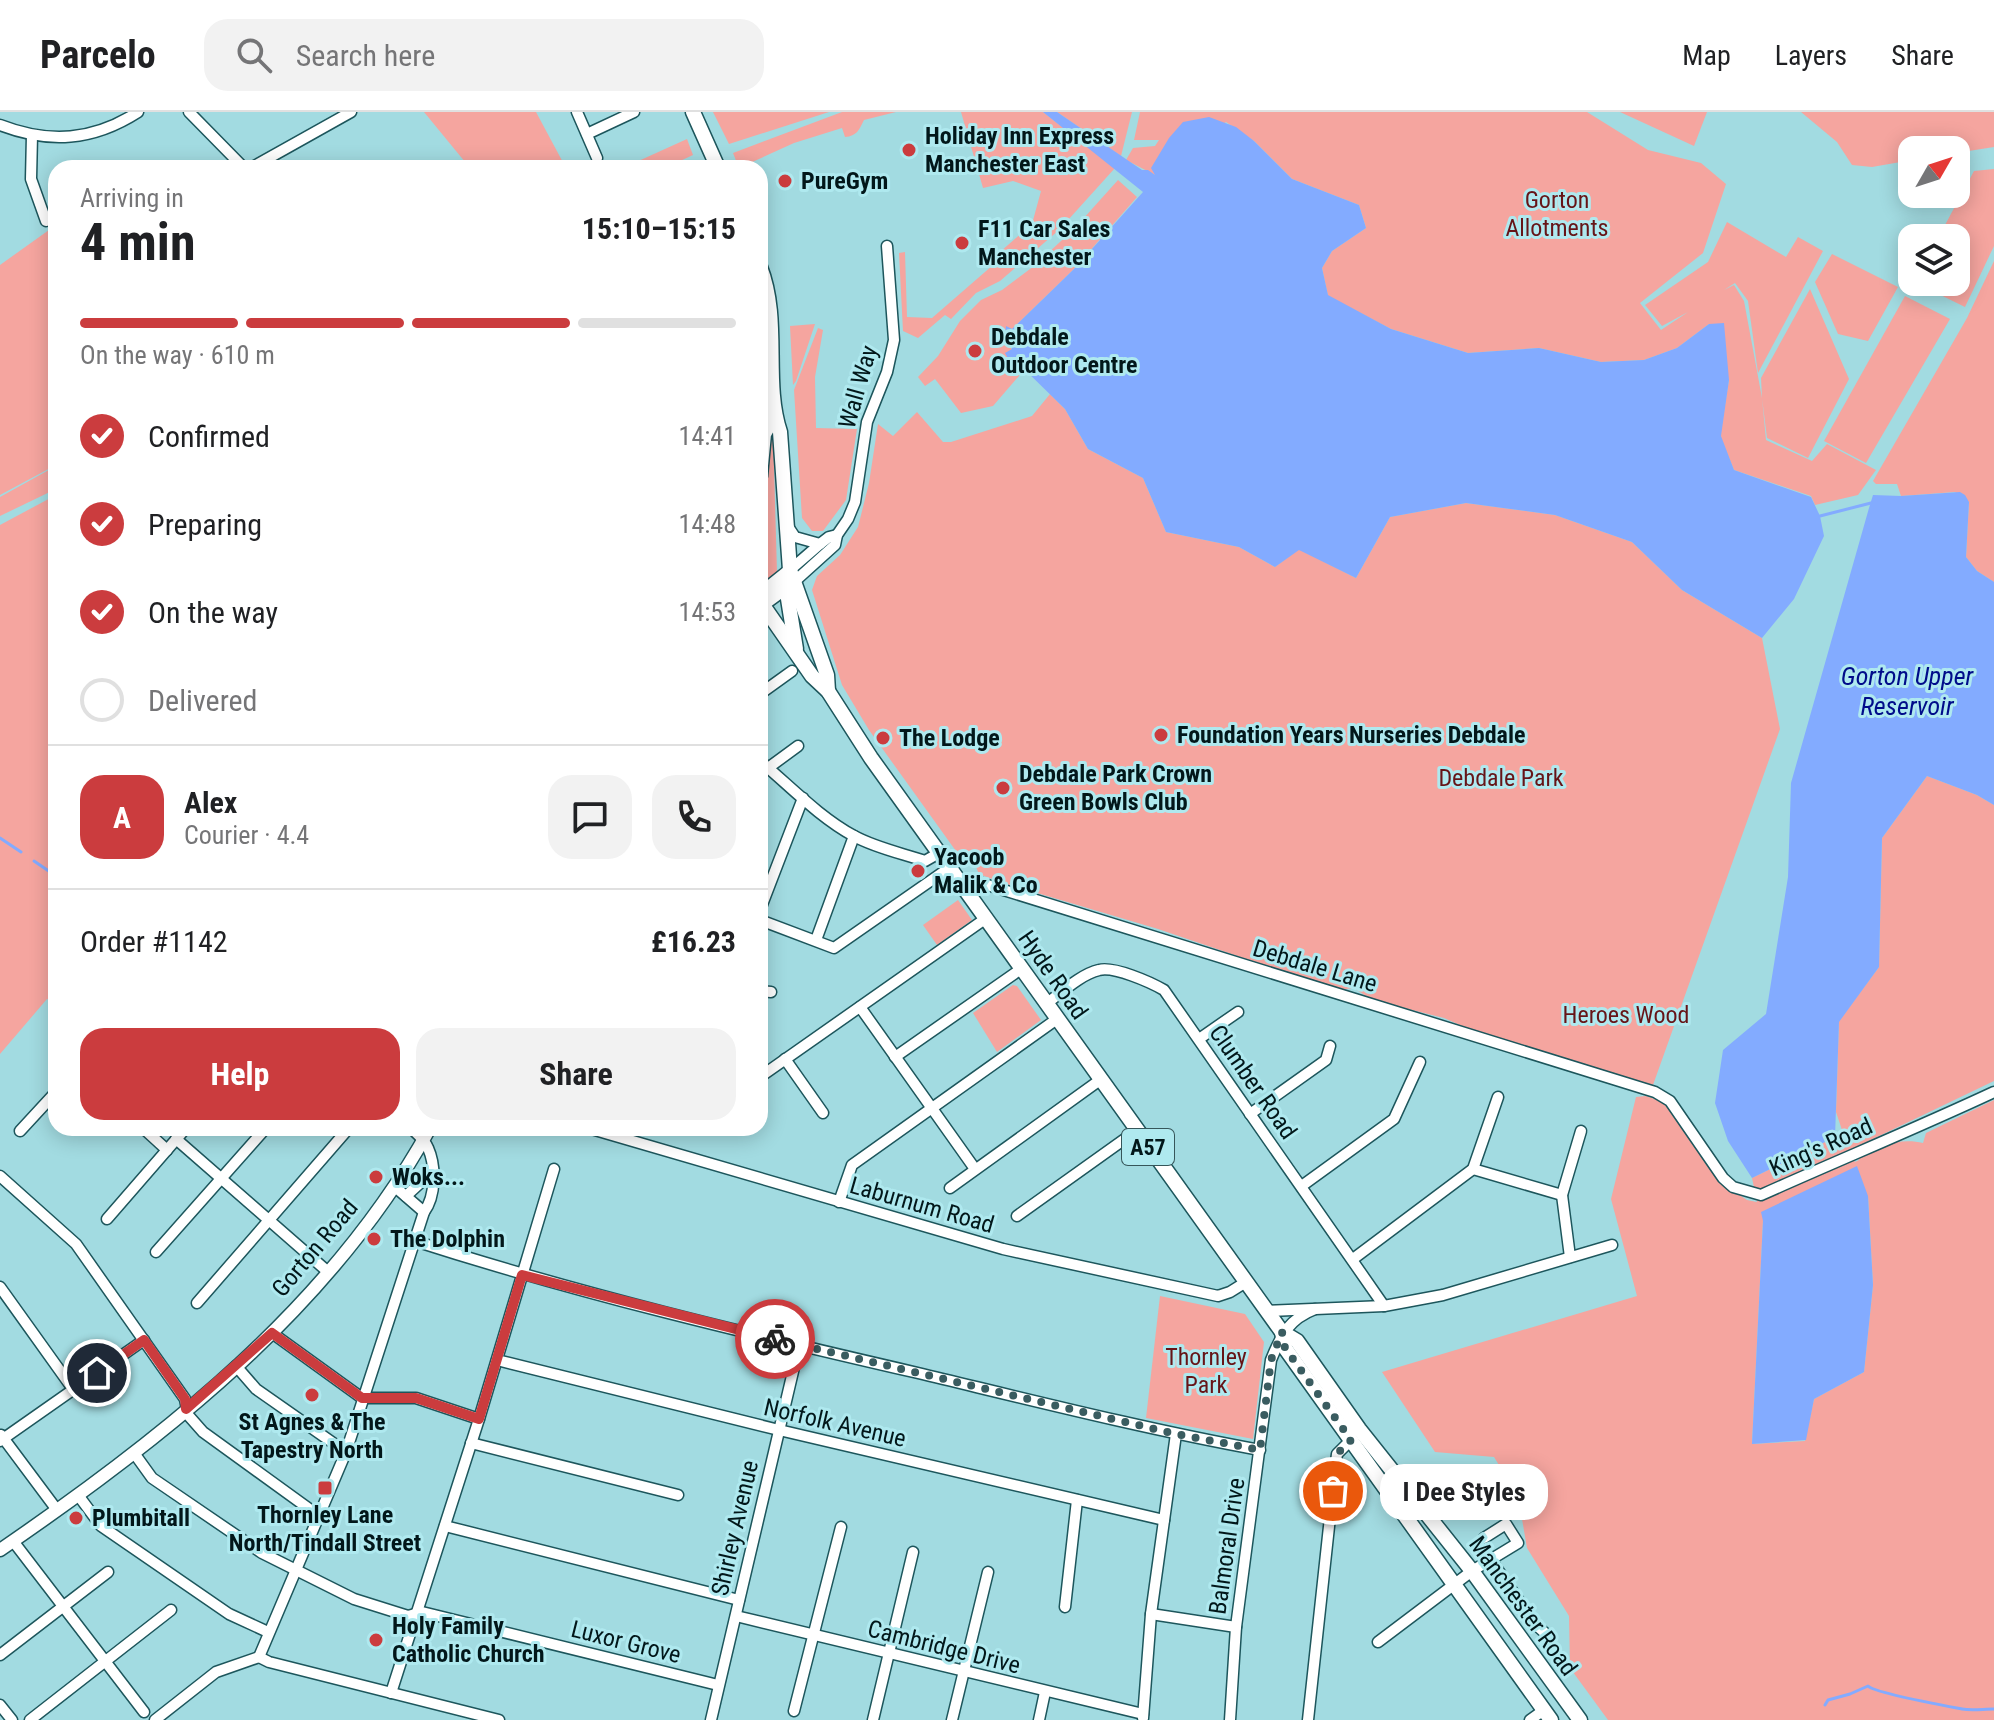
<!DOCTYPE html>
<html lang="en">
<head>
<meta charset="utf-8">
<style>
  :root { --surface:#fff; --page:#f2f2f2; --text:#202124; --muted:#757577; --line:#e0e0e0; --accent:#cb3c3e }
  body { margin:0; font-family:"Roboto Condensed",sans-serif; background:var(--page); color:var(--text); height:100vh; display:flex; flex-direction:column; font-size:30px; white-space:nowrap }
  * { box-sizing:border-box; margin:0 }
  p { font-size:26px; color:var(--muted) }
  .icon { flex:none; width:44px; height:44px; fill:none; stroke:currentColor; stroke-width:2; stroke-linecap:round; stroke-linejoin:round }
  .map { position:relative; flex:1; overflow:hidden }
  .panel { position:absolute; left:48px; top:48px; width:720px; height:976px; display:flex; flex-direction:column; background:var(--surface); border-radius:24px; box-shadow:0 4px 20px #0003 }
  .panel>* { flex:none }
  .needle { width:52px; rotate:51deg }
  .controls { position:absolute; left:1898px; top:24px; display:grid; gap:16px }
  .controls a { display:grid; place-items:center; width:72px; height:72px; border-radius:16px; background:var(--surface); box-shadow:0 4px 20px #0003; font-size:40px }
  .pin { position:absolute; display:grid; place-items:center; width:68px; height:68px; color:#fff; margin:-34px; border:4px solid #fff; border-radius:50%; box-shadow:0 2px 8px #0007 }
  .courier { position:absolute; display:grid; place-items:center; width:80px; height:80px; margin:-40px; border:6px solid #cb3c3e; border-radius:50%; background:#fff; color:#222; box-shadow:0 2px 10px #0007 }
  .bubble { position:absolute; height:56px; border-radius:24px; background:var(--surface); box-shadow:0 4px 20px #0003; font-size:26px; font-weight:700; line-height:56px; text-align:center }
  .headline em { font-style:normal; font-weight:700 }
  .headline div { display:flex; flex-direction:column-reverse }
  .headline { display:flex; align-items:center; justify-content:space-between; height:136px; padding:0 32px }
  h1 { font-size:52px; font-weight:700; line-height:60px }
  .bar { display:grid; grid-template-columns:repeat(4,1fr); gap:12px 8px; align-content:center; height:96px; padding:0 32px }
  .bar i { height:10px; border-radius:6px; background:var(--line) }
  .bar .selected { background:var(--accent) }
  .bar p { grid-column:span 4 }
  .line { display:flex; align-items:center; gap:20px; padding:0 32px; border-top:2px solid var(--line) }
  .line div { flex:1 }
  .round { display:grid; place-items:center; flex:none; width:84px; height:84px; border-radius:24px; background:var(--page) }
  ol { padding:0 32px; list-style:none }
  li { display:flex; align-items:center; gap:24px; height:88px }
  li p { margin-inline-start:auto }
  li .icon { padding:8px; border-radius:50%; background:var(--accent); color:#fff; stroke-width:4 }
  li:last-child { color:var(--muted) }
  li i { width:44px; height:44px; border:4px solid var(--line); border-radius:50% }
  .button { display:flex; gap:16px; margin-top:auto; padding:16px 32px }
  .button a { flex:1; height:92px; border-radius:24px; background:var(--accent); color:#fff; font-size:32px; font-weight:700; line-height:92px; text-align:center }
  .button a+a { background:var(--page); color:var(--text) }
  header { display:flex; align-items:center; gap:48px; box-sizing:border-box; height:112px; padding:0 40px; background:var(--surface); border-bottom:2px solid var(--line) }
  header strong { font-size:38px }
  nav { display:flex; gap:44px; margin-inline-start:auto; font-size:28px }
  .search { width:560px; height:72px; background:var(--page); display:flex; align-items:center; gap:20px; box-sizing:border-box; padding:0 28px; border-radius:24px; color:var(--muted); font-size:30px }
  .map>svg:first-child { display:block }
</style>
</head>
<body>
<header>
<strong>Parcelo</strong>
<div class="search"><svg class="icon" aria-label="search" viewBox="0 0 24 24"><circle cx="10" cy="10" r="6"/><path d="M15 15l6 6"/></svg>Search here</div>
<nav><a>Map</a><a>Layers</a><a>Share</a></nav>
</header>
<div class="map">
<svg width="1994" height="1608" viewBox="0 0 1994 1608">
  <rect width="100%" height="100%" fill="#a2dbe1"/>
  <g fill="#f5a59f" fill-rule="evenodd">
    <polygon points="424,0 536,0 566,56 470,56"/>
    <polygon points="713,0 829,0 729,32"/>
    <path d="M 842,0 L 896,0 L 864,8 C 859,18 857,24 845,25 L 842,16 L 794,31 L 739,56 L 733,41 Z"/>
    <polygon points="961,0 1043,0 1115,56 1059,118 1000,169 976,181 951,207 945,203 918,226 903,219 899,141 905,140 907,205 932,206 993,153 993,146 1032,112 1041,79 1013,69 983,76"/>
    <polygon points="1057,0 1132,0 1121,44"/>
    <polygon points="1140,0 1587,0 1648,38 1701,51 1726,72 1703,141 1640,191 1661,218 1688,200 1662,214 1645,193 1708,150 1727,110 1786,145 1798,125 1823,139 1758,261 1748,189 1735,171 1724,178 1734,173 1744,189 1762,286 1761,266 1810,177 1849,267 1808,346 1767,326 1762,286 1766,328 1812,349 1827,332 1876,358 1858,383 1815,393 1811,384 1734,358 1720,324 1729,268 1709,212 1677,236 1644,248 1601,250 1539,236 1468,241 1391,217 1328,184 1322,156 1332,139 1366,116 1359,93 1292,67 1254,29 1226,10 1155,63 1126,48 1133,36 1155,34 1159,28 1134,28"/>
    <polygon points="1620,0 1707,0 1694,34"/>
    <polygon points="1801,0 1994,0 1994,35 1956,41 1956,38 1912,38 1912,48 1872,55 1852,53 1837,30"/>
    <polygon points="687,27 693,43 665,56 623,56"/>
    <polygon points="1994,57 1994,134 1965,195 1914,170 1956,170 1956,126 1938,126 1974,59"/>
    <polygon points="1118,68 1137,85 1074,157 1012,217 1006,215 1005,229 1008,229 1012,238 1006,241 1014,256 1020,252 1025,257 993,294 961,301 935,267 925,274 918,265 938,244 960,209 981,188 1002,178 1034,154 1074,117"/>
    <polygon points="49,118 53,119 56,124 56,209 53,211 56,216 56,353 0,383 0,153"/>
    <polygon points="1832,142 1898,175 1868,229 1838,222 1815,170"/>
    <polygon points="1994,149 1994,470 1977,459 1966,445 1969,390 1955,380 1901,384 1897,372 1876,372 1873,369 1967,206"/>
    <polygon points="1905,184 1950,207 1866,351 1824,329"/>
    <polygon points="815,212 796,269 793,273 790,214"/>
    <polygon points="818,216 823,218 815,265 816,316 857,317 846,388 823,419 812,419 802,406 794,278"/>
    <polygon points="1050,282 1065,297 1088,337 1143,366 1166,420 1239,435 1275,455 1299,437 1356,466 1390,405 1466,391 1555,403 1632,430 1682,478 1762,526 1780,617 1653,973 1487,925 1444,906 1372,888 1354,876 1338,878 1158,817 1000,770 979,762 976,755 966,753 869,618 842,573 812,478 817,464 840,443 858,415 869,371 878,312 893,324 917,300 943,330 951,330 1032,304"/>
    <polygon points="773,320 777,460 763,472 760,467 760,392"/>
    <polygon points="56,354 56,377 0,404 0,385"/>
    <polygon points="56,383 56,891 47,887 0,942 0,413"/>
    <path d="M 1927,664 L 1977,683 L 1994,693 L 1994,969 L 1850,1038 L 1855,1050 L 1859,1048 L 1856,1043 C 1878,1035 1900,1025 1923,1031 L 1926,1021 L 1994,988 L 1994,1608 L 1608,1608 L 1570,1556 L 1569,1504 L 1527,1436 L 1518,1384 L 1494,1345 L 1435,1340 L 1382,1260 L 1637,1184 L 1611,1087 L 1636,985 L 1646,984 L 1666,991 L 1723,1072 L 1747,1088 L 1757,1090 L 1752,1066 L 1843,1021 L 1836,1000 L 1839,909 L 1879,855 L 1882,726 ZM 1868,1084 L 1873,1173 L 1864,1260 L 1814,1287 L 1805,1329 L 1752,1332 L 1763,1109 Z"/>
    <polygon points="958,788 972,808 937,833 923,813"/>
    <polygon points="1013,873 1017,874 1041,908 997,940 973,901"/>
    <polygon points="1160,1184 1245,1202 1264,1230 1253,1327 1146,1306"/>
  </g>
  <g fill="#83abff">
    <polygon points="1043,0 1057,0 1142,58 1148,58 1155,63 1151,56 1169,26 1183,10 1209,5 1236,15 1254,29 1292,67 1359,93 1366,116 1332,139 1322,156 1328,183 1391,217 1468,241 1539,236 1601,250 1644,248 1677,236 1709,212 1724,211 1729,268 1721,324 1734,358 1811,385 1820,404 1824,424 1794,487 1762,526 1682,478 1632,430 1555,403 1466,391 1390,405 1356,466 1299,438 1275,455 1239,435 1166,420 1143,366 1088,337 1065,297 1020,253 1014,257 1005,241 1012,237 1008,229 1004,229 1006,214 1012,217 1074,157 1143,80"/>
    <polygon points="1960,380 1965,383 1969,390 1966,445 1977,459 1994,470 1994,693 1977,683 1927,664 1882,726 1879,855 1839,910 1835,1025 1752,1066 1728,1029 1715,991 1723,938 1766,902 1788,765 1791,671 1869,396 1873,383 1901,384"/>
    <polygon points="1857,1054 1868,1084 1873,1173 1864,1260 1814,1287 1806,1328 1752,1332 1763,1109 1761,1100"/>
  </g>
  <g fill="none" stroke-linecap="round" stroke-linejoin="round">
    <g stroke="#83abff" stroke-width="3">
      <polyline points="1820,404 1871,391"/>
      <polyline points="0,726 21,740"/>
      <polyline points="34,749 56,764"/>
      <path d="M 1825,1593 L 1828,1588 L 1850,1582 L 1868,1574 C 1875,1581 1946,1594 1962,1597 C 1972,1599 1983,1597 1994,1597"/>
    </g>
    <g stroke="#1d565c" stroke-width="13">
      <g id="minor">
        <polyline points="189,0 244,56"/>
        <polyline points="577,0 597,46"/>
        <path d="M 0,13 C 49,32 93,29 138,0"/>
        <polyline points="587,22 634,0"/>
        <polyline points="32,23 31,67 46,109"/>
        <polyline points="251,56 351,0"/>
        <polyline points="789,416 795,425 820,432 829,425 837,423"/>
        <polyline points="790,458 820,432"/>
        <polyline points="794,470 835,433 837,423 848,407 855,390 867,310 887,260 894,228 887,134"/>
        <polyline points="760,582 792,559"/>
        <path d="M 760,649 C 790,674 819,705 854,724 C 876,736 901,741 925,749 L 939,741"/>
        <polyline points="768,656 798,634"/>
        <path d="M 966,779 L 981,771 L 1655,980 L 1670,989 L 1723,1066 L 1733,1075 L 1761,1083 C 1839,1048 1917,1016 1994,980"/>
        <polyline points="760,798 803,686"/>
        <polyline points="760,808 834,836 949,756"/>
        <polyline points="816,828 854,724"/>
        <polyline points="760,879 771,880"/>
        <path d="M 1046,892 C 1061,881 1081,862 1099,858 C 1114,854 1150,870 1164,878 L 1384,1194"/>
        <polyline points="860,895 975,1057"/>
        <polyline points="1199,927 1238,900"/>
        <polyline points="895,945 1021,857"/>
        <polyline points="785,947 823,1001"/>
        <polyline points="760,965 985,807"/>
        <polyline points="1250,1002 1326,948 1330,934"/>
        <polyline points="143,1016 167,1038"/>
        <polyline points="588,1016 1003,1137 1218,1184 1230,1180 1246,1170"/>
        <polyline points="20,1019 56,980"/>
        <polyline points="176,1027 327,1159"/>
        <polyline points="1473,1057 1562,1083"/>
        <polyline points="0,1064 76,1132 185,1287 188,1303 203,1320 319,1404"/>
        <polyline points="1303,1073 1394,1007 1420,950"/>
        <polyline points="394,1074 424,1100"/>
        <polyline points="950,1076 1100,968"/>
        <polyline points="406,1084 433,1059"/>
        <polyline points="839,1090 852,1053 1057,907"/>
        <polyline points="1017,1104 1136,1019"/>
        <polyline points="107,1107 186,1016"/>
        <path d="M 415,1129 C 580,1182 749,1222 918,1261 C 1031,1288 1145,1317 1260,1338"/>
        <polyline points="156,1140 266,1016"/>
        <polyline points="1570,1145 1562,1083 1581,1019"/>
        <polyline points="1353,1147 1473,1057 1498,985"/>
        <polyline points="0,1175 73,1277"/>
        <polyline points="197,1191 349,1016"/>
        <polyline points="1267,1199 1384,1194 1443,1183 1612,1133"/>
        <polyline points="272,1221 362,1286 416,1286 479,1307"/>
        <polyline points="497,1248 779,1318 1164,1408"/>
        <polyline points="236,1254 256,1277 346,1340"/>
        <polyline points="1,1323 57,1398"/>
        <polyline points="0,1329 144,1228"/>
        <polyline points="471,1331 678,1383"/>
        <polyline points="134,1341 152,1366 262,1441 354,1487 408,1504 422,1500 718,1573"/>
        <polyline points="78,1383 101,1414 229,1502 268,1520"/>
        <polyline points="445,1414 739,1488"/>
        <polyline points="13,1429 144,1600"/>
        <polyline points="1491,1448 1535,1512 1545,1521"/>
        <polyline points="1065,1495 1077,1388"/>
        <polyline points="1151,1502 1236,1515"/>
        <polyline points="736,1504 1143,1602"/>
        <polyline points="1378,1530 1472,1459 1518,1431 1506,1412 1484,1426"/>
        <polyline points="0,1543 108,1460"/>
        <path d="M 259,1545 L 346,1340 L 424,1100 C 436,1084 436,1054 428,1036 C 425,1028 417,1022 411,1016"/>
        <polyline points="259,1545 269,1550 499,1608"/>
        <polyline points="391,1581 479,1307 554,1057"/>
        <polyline points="0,1593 12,1608"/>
        <polyline points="794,1599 841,1415"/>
        <polyline points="1143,1606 1151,1502 1176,1322"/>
        <polyline points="30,1608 171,1498"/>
        <polyline points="155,1608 216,1560 259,1545"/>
        <polyline points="711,1608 799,1234"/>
        <polyline points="873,1608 913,1440"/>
        <polyline points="952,1608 988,1460"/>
        <polyline points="1039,1608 1045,1580"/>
        <path d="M 1230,1608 L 1236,1515 L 1271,1248 C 1281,1223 1289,1207 1315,1197"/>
        <polyline points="1308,1608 1336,1350 1337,1342 1351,1328"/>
        <polyline points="1530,1608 1544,1598"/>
      </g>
    </g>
    <g stroke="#1d565c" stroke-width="15">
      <g id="major">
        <polyline points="760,482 790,458"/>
        <polyline points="760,495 794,470"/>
        <path d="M 0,1438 C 164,1326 332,1194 430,1016"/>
      </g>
    </g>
    <g stroke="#1d565c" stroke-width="17">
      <g id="highway">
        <polyline points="693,0 718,56"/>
        <path d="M 760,155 C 781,208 763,269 780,320 L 790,458 L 827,563 L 828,579"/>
        <polyline points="760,364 764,322 774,304"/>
        <polyline points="789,463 788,487 796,537"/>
        <polyline points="760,489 812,564 828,579 871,646 1282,1220 1297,1229 1359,1317 1472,1459 1580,1608"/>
        <polyline points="1282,1220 1285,1236 1551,1608"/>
      </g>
    </g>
    <use href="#minor" stroke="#fff" stroke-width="10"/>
    <use href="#major" stroke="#fff" stroke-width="12"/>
    <use href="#highway" stroke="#fff" stroke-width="14"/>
  </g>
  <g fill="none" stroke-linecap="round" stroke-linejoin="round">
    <polyline stroke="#3a5c60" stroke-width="8" stroke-dasharray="0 14.4" points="775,1227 1176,1322 1260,1338 1271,1248 1282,1220 1285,1236 1351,1328 1337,1342 1333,1379"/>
    <polyline stroke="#cb3c3e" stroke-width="10" points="97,1261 144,1228 185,1287 186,1297 272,1221 362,1286 416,1286 479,1307 522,1163 775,1227"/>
  </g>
  <g fill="#cb3c3e" stroke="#afe9ef" stroke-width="3">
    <circle cx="909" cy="38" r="8"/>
    <circle cx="785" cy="69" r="8"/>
    <circle cx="962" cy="131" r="8"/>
    <circle cx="975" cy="239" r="8"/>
    <circle cx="1161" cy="623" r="8"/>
    <circle cx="883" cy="626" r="8"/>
    <circle cx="1003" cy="676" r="8"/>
    <circle cx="918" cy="759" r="8"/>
    <circle cx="376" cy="1065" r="8"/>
    <circle cx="374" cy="1127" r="8"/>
    <circle cx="312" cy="1283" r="8"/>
    <rect x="317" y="1368" width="16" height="16" rx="4"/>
    <circle cx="76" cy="1406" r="8"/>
    <circle cx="376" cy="1528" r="8"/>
  </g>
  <g text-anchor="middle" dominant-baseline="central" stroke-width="6" stroke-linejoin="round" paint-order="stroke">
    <rect fill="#afe9ef" stroke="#36565a" stroke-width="2" x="1122" y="1017" width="52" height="36" rx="6"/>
    <g font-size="22" font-weight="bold" fill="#02171a">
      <text x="1148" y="1035">A57</text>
    </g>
    <g font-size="24" font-weight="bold" fill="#02171a" stroke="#afe9ef" text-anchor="start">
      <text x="925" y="24">Holiday Inn Express<tspan x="925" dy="28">Manchester East</tspan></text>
      <text x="801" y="69">PureGym</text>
      <text x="978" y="117">F11 Car Sales<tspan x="978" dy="28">Manchester</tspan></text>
      <text x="991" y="225">Debdale<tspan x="991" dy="28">Outdoor Centre</tspan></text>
      <text x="1177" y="623">Foundation Years Nurseries Debdale</text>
      <text x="899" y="626">The Lodge</text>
      <text x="1019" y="662">Debdale Park Crown<tspan x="1019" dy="28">Green Bowls Club</tspan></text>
      <text x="934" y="745">Yacoob<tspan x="934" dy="28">Malik &amp; Co</tspan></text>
      <text x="392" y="1065">Woks...</text>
      <text x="390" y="1127">The Dolphin</text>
      <text x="312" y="1310" text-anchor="middle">St Agnes &amp; The<tspan x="312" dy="28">Tapestry North</tspan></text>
      <text x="325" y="1403" text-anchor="middle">Thornley Lane<tspan x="325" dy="28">North/Tindall Street</tspan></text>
      <text x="92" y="1406">Plumbitall</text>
      <text x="392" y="1514">Holy Family<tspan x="392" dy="28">Catholic Church</tspan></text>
    </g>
    <g font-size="24" fill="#661417" stroke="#afe9ef">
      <text x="1557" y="88">Gorton<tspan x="1557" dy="28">Allotments</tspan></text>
      <text x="1501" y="666">Debdale Park</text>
      <text x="1626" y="903">Heroes Wood</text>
      <text x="1206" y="1245">Thornley<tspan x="1206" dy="28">Park</tspan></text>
    </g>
    <g font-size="24" fill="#02171a" stroke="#afe9ef">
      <text transform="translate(858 275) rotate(-74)">Wall Way</text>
      <text transform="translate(1315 854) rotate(17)">Debdale Lane</text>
      <text transform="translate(1053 863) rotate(55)">Hyde Road</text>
      <text transform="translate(1253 970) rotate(55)">Clumber Road</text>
      <text transform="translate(1821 1035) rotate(-24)">King's Road</text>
      <text transform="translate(922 1093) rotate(16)">Laburnum Road</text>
      <text transform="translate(315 1136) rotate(-50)">Gorton Road</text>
      <text transform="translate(835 1311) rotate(13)">Norfolk Avenue</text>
      <text transform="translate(735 1416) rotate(-77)">Shirley Avenue</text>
      <text transform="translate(1227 1434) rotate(-82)">Balmoral Drive</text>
      <text transform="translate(1523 1494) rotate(54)">Manchester Road</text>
      <text transform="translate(626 1530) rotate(14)">Luxor Grove</text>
      <text transform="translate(944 1535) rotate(14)">Cambridge Drive</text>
    </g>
    <g font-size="26" font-style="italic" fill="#000c8a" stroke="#afe9ef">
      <text x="1907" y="564">Gorton Upper<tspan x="1907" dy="30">Reservoir</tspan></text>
    </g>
  </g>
</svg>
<div class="controls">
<a><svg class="needle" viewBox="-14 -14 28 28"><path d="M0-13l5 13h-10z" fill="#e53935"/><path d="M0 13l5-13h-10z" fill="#757577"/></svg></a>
<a><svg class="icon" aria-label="layers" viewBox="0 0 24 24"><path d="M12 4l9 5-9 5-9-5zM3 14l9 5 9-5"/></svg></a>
</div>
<div class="pin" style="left:1333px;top:1379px;background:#ea580c"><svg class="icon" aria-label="bag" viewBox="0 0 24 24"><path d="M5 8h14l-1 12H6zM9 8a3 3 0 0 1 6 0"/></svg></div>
<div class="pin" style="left:97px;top:1261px;background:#1f2937"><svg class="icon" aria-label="home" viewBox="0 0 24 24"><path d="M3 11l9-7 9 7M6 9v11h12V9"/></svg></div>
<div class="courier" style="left:775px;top:1227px"><svg class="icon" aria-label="bike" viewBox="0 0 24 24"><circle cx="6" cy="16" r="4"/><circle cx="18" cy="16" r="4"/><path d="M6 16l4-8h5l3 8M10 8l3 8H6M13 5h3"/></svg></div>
<div class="bubble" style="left:1380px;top:1352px;width:168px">I Dee Styles</div>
<section class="panel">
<div class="headline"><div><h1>4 min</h1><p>Arriving in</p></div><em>15:10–15:15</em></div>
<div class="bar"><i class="selected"></i><i class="selected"></i><i class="selected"></i><i></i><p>On the way · 610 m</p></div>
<ol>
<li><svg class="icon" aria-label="check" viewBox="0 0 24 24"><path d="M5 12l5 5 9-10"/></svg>Confirmed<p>14:41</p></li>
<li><svg class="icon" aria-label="check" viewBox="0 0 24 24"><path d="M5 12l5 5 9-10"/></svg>Preparing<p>14:48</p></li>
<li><svg class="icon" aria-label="check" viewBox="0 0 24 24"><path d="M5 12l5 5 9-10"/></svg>On the way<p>14:53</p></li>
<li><i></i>Delivered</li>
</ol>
<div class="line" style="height:144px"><b class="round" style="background:var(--accent);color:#fff">A</b><div><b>Alex</b><p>Courier · 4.4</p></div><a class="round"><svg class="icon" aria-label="chat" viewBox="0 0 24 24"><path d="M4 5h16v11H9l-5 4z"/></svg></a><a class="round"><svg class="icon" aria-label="phone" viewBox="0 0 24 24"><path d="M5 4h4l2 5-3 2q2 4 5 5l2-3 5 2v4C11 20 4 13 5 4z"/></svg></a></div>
<div class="line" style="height:104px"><div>Order #1142</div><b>£16.23</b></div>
<div class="button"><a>Help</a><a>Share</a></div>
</section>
</div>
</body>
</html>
